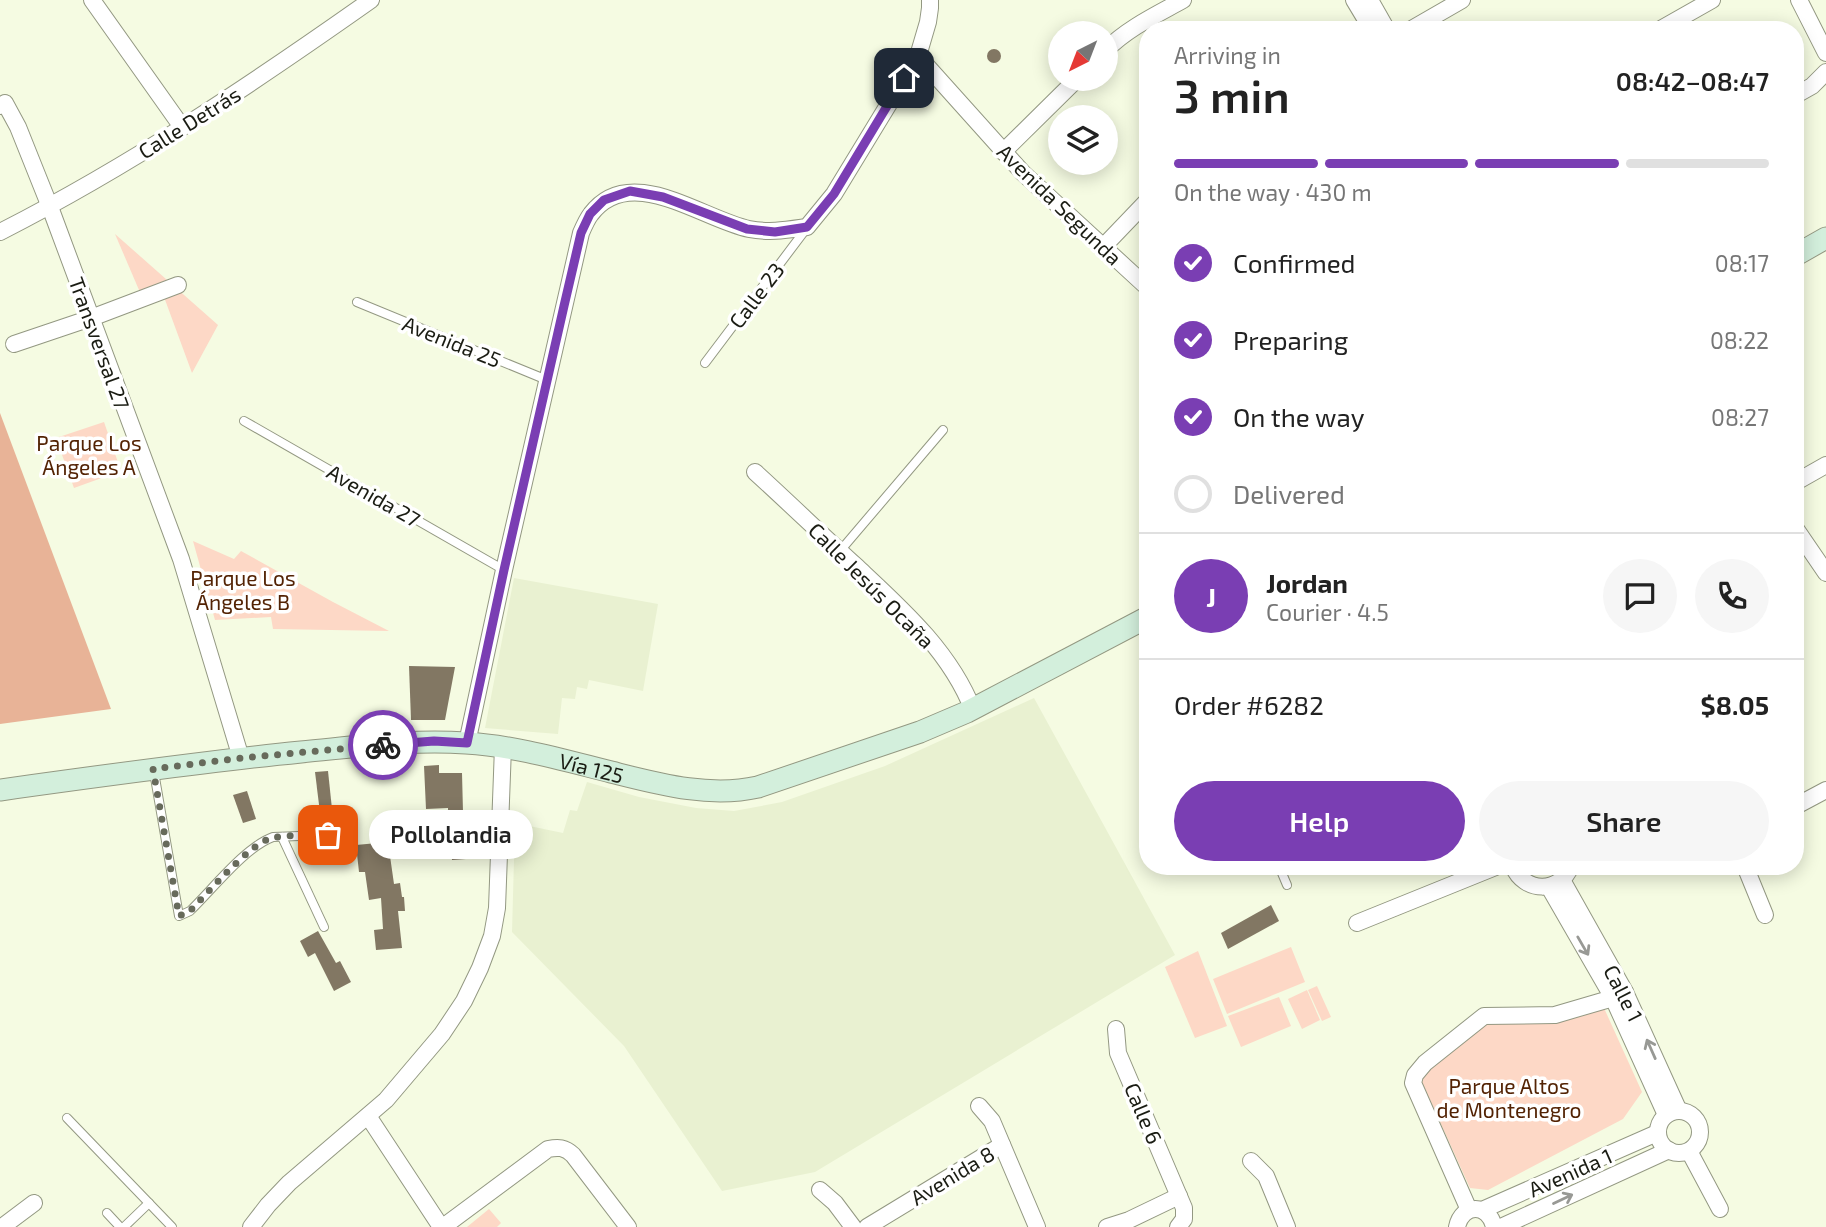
<!DOCTYPE html>
<html lang="en">
<head>
<meta charset="utf-8">
<style>
  :root { --surface:#fff; --page:#f6f6f6; --text:#222; --muted:#767676; --line:#e0e0e0; --accent:#7a3eb3 }
  body { margin:0; font-family:"Exo 2",sans-serif; background:var(--page); color:var(--text); height:100vh; display:flex; flex-direction:column; font-size:26px; white-space:nowrap }
  * { box-sizing:border-box; margin:0 }
  p { font-size:23px; color:var(--muted) }
  .icon { flex:none; width:38px; height:38px; fill:none; stroke:currentColor; stroke-width:2; stroke-linecap:round; stroke-linejoin:round }
  .map { position:relative; flex:1; overflow:hidden }
  .details { position:absolute; left:1139px; top:21px; width:665px; height:854px; display:flex; flex-direction:column; background:var(--surface); border-radius:28px; box-shadow:0 4px 18px #0003 }
  .details>* { flex:none }
  .needle { width:46px; rotate:222deg }
  .controls { position:absolute; left:1048px; top:21px; display:grid; gap:14px }
  .controls a { display:grid; place-items:center; width:70px; height:70px; border-radius:50%; background:var(--surface); box-shadow:0 4px 18px #0003; font-size:35px }
  .pin { position:absolute; display:grid; place-items:center; width:60px; height:60px; color:#fff; margin:-30px; border-radius:14px; box-shadow:0 4px 10px #0006 }
  .courier { position:absolute; display:grid; place-items:center; width:70px; height:70px; margin:-35px; border:5px solid #7a3eb3; border-radius:50%; background:#fff; color:#222; box-shadow:0 2px 9px #0007 }
  .bubble { position:absolute; height:49px; border-radius:24px; background:var(--surface); box-shadow:0 4px 18px #0003; font-size:23px; font-weight:600; line-height:49px; text-align:center }
  .summary em { font-style:normal; font-weight:600 }
  .summary div { display:flex; flex-direction:column-reverse }
  .summary { display:flex; align-items:center; justify-content:space-between; height:119px; padding:0 35px }
  h1 { font-size:46px; font-weight:600; line-height:52px }
  .bar { display:grid; grid-template-columns:repeat(4,1fr); gap:10px 7px; align-content:center; height:84px; padding:0 35px }
  .bar i { height:9px; border-radius:5px; background:var(--line) }
  .bar .current { background:var(--accent) }
  .bar p { grid-column:span 4 }
  .line { display:flex; align-items:center; gap:18px; padding:0 35px; border-top:2px solid var(--line) }
  .line div { flex:1 }
  .round { display:grid; place-items:center; flex:none; width:74px; height:74px; border-radius:37px; background:var(--page) }
  ol { padding:0 35px; list-style:none }
  li { display:flex; align-items:center; gap:21px; height:77px }
  li p { margin-inline-start:auto }
  li .icon { padding:7px; border-radius:50%; background:var(--accent); color:#fff; stroke-width:4 }
  li:last-child { color:var(--muted) }
  li i { width:38px; height:38px; border:4px solid var(--line); border-radius:50% }
  .primary-button { display:flex; gap:14px; margin-top:auto; padding:14px 35px }
  .primary-button a { flex:1; height:80px; border-radius:42px; background:var(--accent); color:#fff; font-size:28px; font-weight:600; line-height:80px; text-align:center }
  .primary-button a+a { background:var(--page); color:var(--text) }
  .map>svg:first-child { display:block }
</style>
</head>
<body>
<div class="map">
<svg width="1826" height="1227" viewBox="0 0 1826 1227">
  <rect width="100%" height="100%" fill="#f5fbe2"/>
  <g fill="#e9f1d1">
    <polygon points="514,578 658,604 643,691 589,680 587,689 577,687 575,699 562,698 558,734 485,728"/>
    <polygon points="1034,698 1175,955 815,1172 722,1191 624,1046 512,932 515,823 563,833 570,810 577,811 587,782 639,797 696,808 734,811 782,802 885,766"/>
  </g>
  <g fill="#fdd8c6">
    <polygon points="115,234 218,325 192,373 164,297 145,304"/>
    <polygon points="104,422 121,471 74,488 56,438"/>
    <polygon points="193,541 234,559 241,551 333,602 389,631 273,629 271,617 215,620"/>
    <polygon points="1291,947 1305,982 1227,1014 1213,979"/>
    <polygon points="1198,951 1227,1026 1195,1038 1165,967"/>
    <polygon points="1317,986 1331,1017 1322,1021 1308,990"/>
    <polygon points="1307,990 1320,1020 1302,1029 1288,999"/>
    <polygon points="1279,997 1291,1026 1241,1047 1228,1016"/>
    <polygon points="1604,1008 1642,1092 1623,1119 1488,1190 1470,1188 1420,1078 1486,1023 1548,1023"/>
    <polygon points="489,1209 501,1223 497,1227 467,1227"/>
  </g>
  <polygon fill="#e8b397" points="0,413 111,709 0,724"/>
  <g fill="#827763">
    <circle cx="994" cy="56" r="7"/>
    <polygon points="409,666 455,667 445,720 411,720"/>
    <polygon points="439,765 439,773 462,773 463,812 448,812 448,808 426,809 424,766"/>
    <polygon points="328,771 334,828 322,829 315,772"/>
    <polygon points="247,791 256,819 243,823 233,795"/>
    <polygon points="388,842 394,884 400,883 402,897 404,897 405,911 398,911 402,948 376,950 374,930 383,929 381,898 369,900 365,872 359,872 356,845"/>
    <polygon points="478,842 480,858 452,860 451,845"/>
    <polygon points="1271,905 1279,921 1228,949 1221,933"/>
    <polygon points="318,931 336,963 340,961 351,982 334,991 315,953 308,957 300,941"/>
  </g>
  <g fill="none" stroke-linecap="round" stroke-linejoin="round">
    <g stroke="#939882" stroke-width="10">
      <g id="service">
        <polyline points="357,302 547,380"/>
        <polyline points="705,363 806,229"/>
        <polyline points="244,421 504,570"/>
        <polyline points="840,551 943,430"/>
        <path d="M 154,772 L 179,916 L 190,911 C 212,890 245,847 273,837 L 351,834"/>
        <polyline points="282,837 324,927"/>
        <polyline points="1279,866 1287,885"/>
        <polyline points="67,1118 172,1227"/>
        <polyline points="107,1213 120,1227"/>
        <polyline points="124,1227 149,1203"/>
      </g>
    </g>
    <g stroke="#939882" stroke-width="18">
      <g id="minor">
        <polyline points="92,0 182,127"/>
        <polyline points="1354,0 1372,30"/>
        <polyline points="1370,0 1387,30"/>
        <polyline points="1799,0 1826,53"/>
        <polyline points="1410,30 1462,0"/>
        <polyline points="1659,30 1712,0"/>
        <path d="M 1106,50 C 1128,28 1156,15 1183,0"/>
        <polyline points="918,56 1023,173 1148,288"/>
        <polyline points="1796,95 1812,86 1826,72"/>
        <polyline points="0,106 5,103 18,127 50,207 181,559 241,758"/>
        <polyline points="1003,152 1077,79"/>
        <path d="M 0,232 C 130,166 252,84 371,0"/>
        <polyline points="1103,247 1148,200"/>
        <polyline points="14,344 91,318 178,285"/>
        <path d="M 755,472 C 789,503 822,535 856,566 C 901,608 950,651 973,710"/>
        <polyline points="1796,482 1826,465"/>
        <polyline points="1796,529 1826,573"/>
        <path d="M 467,743 L 504,570 L 581,233 C 584,226 587,219 591,214 C 630,162 702,219 749,229 C 770,233 786,230 807,227 L 834,194 L 918,56 L 928,22 L 930,8 L 930,0"/>
        <polyline points="1796,806 1826,790"/>
        <path d="M 1513,866 C 1524,893 1560,894 1571,866"/>
        <polyline points="1745,866 1765,915"/>
        <polyline points="1562,880 1625,992 1679,1111"/>
        <polyline points="1549,887 1613,998 1666,1115"/>
        <polyline points="1357,923 1498,866"/>
        <polyline points="1116,1029 1118,1053 1184,1208 1184,1219 1178,1227"/>
        <polyline points="979,1106 992,1121 1037,1227"/>
        <circle cx="1679" cy="1132" r="21"/>
        <polyline points="368,1116 441,1227"/>
        <polyline points="1689,1151 1720,1209"/>
        <polyline points="1251,1161 1266,1176 1287,1227"/>
        <polyline points="820,1190 835,1203 853,1227"/>
        <polyline points="1469,1210 1413,1083 1415,1075 1425,1063 1484,1016 1555,1015 1613,998 1625,992"/>
        <polyline points="1482,1210 1657,1133"/>
        <polyline points="2,1227 34,1203"/>
        <polyline points="251,1227 268,1205 289,1183 386,1100 442,1034 464,1001 480,968 492,936 497,908 503,747"/>
        <path d="M 443,1227 L 548,1149 C 558,1147 565,1147 573,1155 L 628,1227"/>
        <polyline points="867,1227 1002,1145"/>
        <polyline points="1107,1227 1129,1220 1179,1196"/>
        <path d="M 1457,1227 C 1462,1203 1489,1203 1494,1227"/>
        <polyline points="1501,1227 1669,1150"/>
      </g>
    </g>
    <g stroke="#939882" stroke-width="23">
      <g id="secondary">
        <polyline points="1796,255 1826,238"/>
        <path id="s1" d="M 0,790 C 100,776 200,762 301,752 C 355,747 411,739 466,743 C 515,746 563,760 611,772 C 659,784 709,798 758,787 L 920,732 L 967,712 L 1148,617"/>
      </g>
    </g>
    <use href="#service" stroke="#fff" stroke-width="8"/>
    <use href="#minor" stroke="#fff" stroke-width="16"/>
    <use href="#secondary" stroke="#d3efdc" stroke-width="21"/>
  </g>
  <defs><path id="oneway-shaft" d="M-6 0H5M1.5-3L5.5 0L1.5 3" fill="none" stroke-width="1.6" stroke-linecap="round" stroke-linejoin="round" transform="scale(1.75)"/></defs>
  <g stroke="#989995">
    <use href="#oneway-shaft" transform="translate(1583 946) rotate(60)"/>
    <use href="#oneway-shaft" transform="translate(1651 1049) rotate(-114)"/>
    <use href="#oneway-shaft" transform="translate(1563 1199) rotate(-25)"/>
  </g>
  <g fill="none" stroke-linecap="round" stroke-linejoin="round">
    <path stroke="#676a5b" stroke-width="7" stroke-dasharray="0 12.6" d="M 328,835 C 310,836 289,834 272,838 C 251,842 207,894 190,911 L 179,916 L 153,769 L 241,758 L 383,745"/>
    <polyline stroke="#7a3eb3" stroke-width="9" points="383,745 434,741 467,743 504,570 564,306 581,233 590,214 604,200 630,191 663,197 747,229 775,232 807,227 834,194 904,78"/>
  </g>
  <g text-anchor="middle" dominant-baseline="central" stroke-width="7" stroke-linejoin="round" paint-order="stroke">
    <g font-size="21" fill="#1a1c13" stroke="#fff">
      <text transform="translate(189 122) rotate(-32)">Calle Detrás</text>
      <text transform="translate(1060 204) rotate(44)">Avenida Segunda</text>
      <text transform="translate(756 295) rotate(-53)">Calle 23</text>
      <text transform="translate(452 341) rotate(22)">Avenida 25</text>
      <text transform="translate(100 343) rotate(70)">Transversal 27</text>
      <text transform="translate(374 495) rotate(30)">Avenida 27</text>
      <text transform="translate(872 585) rotate(45)">Calle Jesús Ocaña</text>
      <text stroke="none"><textPath href="#s1" startOffset="597">Vía 125</textPath></text>
      <text transform="translate(1624 993) rotate(63)">Calle 1</text>
      <text transform="translate(1144 1113) rotate(67)">Calle 6</text>
      <text transform="translate(1570 1172) rotate(-24)">Avenida 1</text>
      <text transform="translate(952 1175) rotate(-31)">Avenida 8</text>
    </g>
    <g font-size="21" fill="#532304" stroke="#fff">
      <text x="89" y="442">Parque Los<tspan x="89" dy="24">Ángeles A</tspan></text>
      <text x="243" y="577">Parque Los<tspan x="243" dy="24">Ángeles B</tspan></text>
      <text x="1509" y="1085">Parque Altos<tspan x="1509" dy="24">de Montenegro</tspan></text>
    </g>
  </g>
</svg>
<div class="controls">
<a><svg class="needle" viewBox="-14 -14 28 28"><path d="M0-13l5 13h-10z" fill="#e53935"/><path d="M0 13l5-13h-10z" fill="#767676"/></svg></a>
<a><svg class="icon" aria-label="layers" viewBox="0 0 24 24"><path d="M12 4l9 5-9 5-9-5zM3 14l9 5 9-5"/></svg></a>
</div>
<div class="pin" style="left:328px;top:835px;background:#ea580c"><svg class="icon" aria-label="bag" viewBox="0 0 24 24"><path d="M5 8h14l-1 12H6zM9 8a3 3 0 0 1 6 0"/></svg></div>
<div class="pin" style="left:904px;top:78px;background:#1f2937"><svg class="icon" aria-label="home" viewBox="0 0 24 24"><path d="M3 11l9-7 9 7M6 9v11h12V9"/></svg></div>
<div class="courier" style="left:383px;top:745px"><svg class="icon" aria-label="bike" viewBox="0 0 24 24"><circle cx="6" cy="16" r="4"/><circle cx="18" cy="16" r="4"/><path d="M6 16l4-8h5l3 8M10 8l3 8H6M13 5h3"/></svg></div>
<div class="bubble" style="left:369px;top:810px;width:164px">Pollolandia</div>
<section class="details">
<div class="summary"><div><h1>3 min</h1><p>Arriving in</p></div><em>08:42–08:47</em></div>
<div class="bar"><i class="current"></i><i class="current"></i><i class="current"></i><i></i><p>On the way · 430 m</p></div>
<ol>
<li><svg class="icon" aria-label="check" viewBox="0 0 24 24"><path d="M5 12l5 5 9-10"/></svg>Confirmed<p>08:17</p></li>
<li><svg class="icon" aria-label="check" viewBox="0 0 24 24"><path d="M5 12l5 5 9-10"/></svg>Preparing<p>08:22</p></li>
<li><svg class="icon" aria-label="check" viewBox="0 0 24 24"><path d="M5 12l5 5 9-10"/></svg>On the way<p>08:27</p></li>
<li><i></i>Delivered</li>
</ol>
<div class="line" style="height:126px"><b class="round" style="background:var(--accent);color:#fff">J</b><div><b>Jordan</b><p>Courier · 4.5</p></div><a class="round"><svg class="icon" aria-label="chat" viewBox="0 0 24 24"><path d="M4 5h16v11H9l-5 4z"/></svg></a><a class="round"><svg class="icon" aria-label="phone" viewBox="0 0 24 24"><path d="M5 4h4l2 5-3 2q2 4 5 5l2-3 5 2v4C11 20 4 13 5 4z"/></svg></a></div>
<div class="line" style="height:91px"><div>Order #6282</div><b>$8.05</b></div>
<div class="primary-button"><a>Help</a><a>Share</a></div>
</section>
</div>
</body>
</html>
